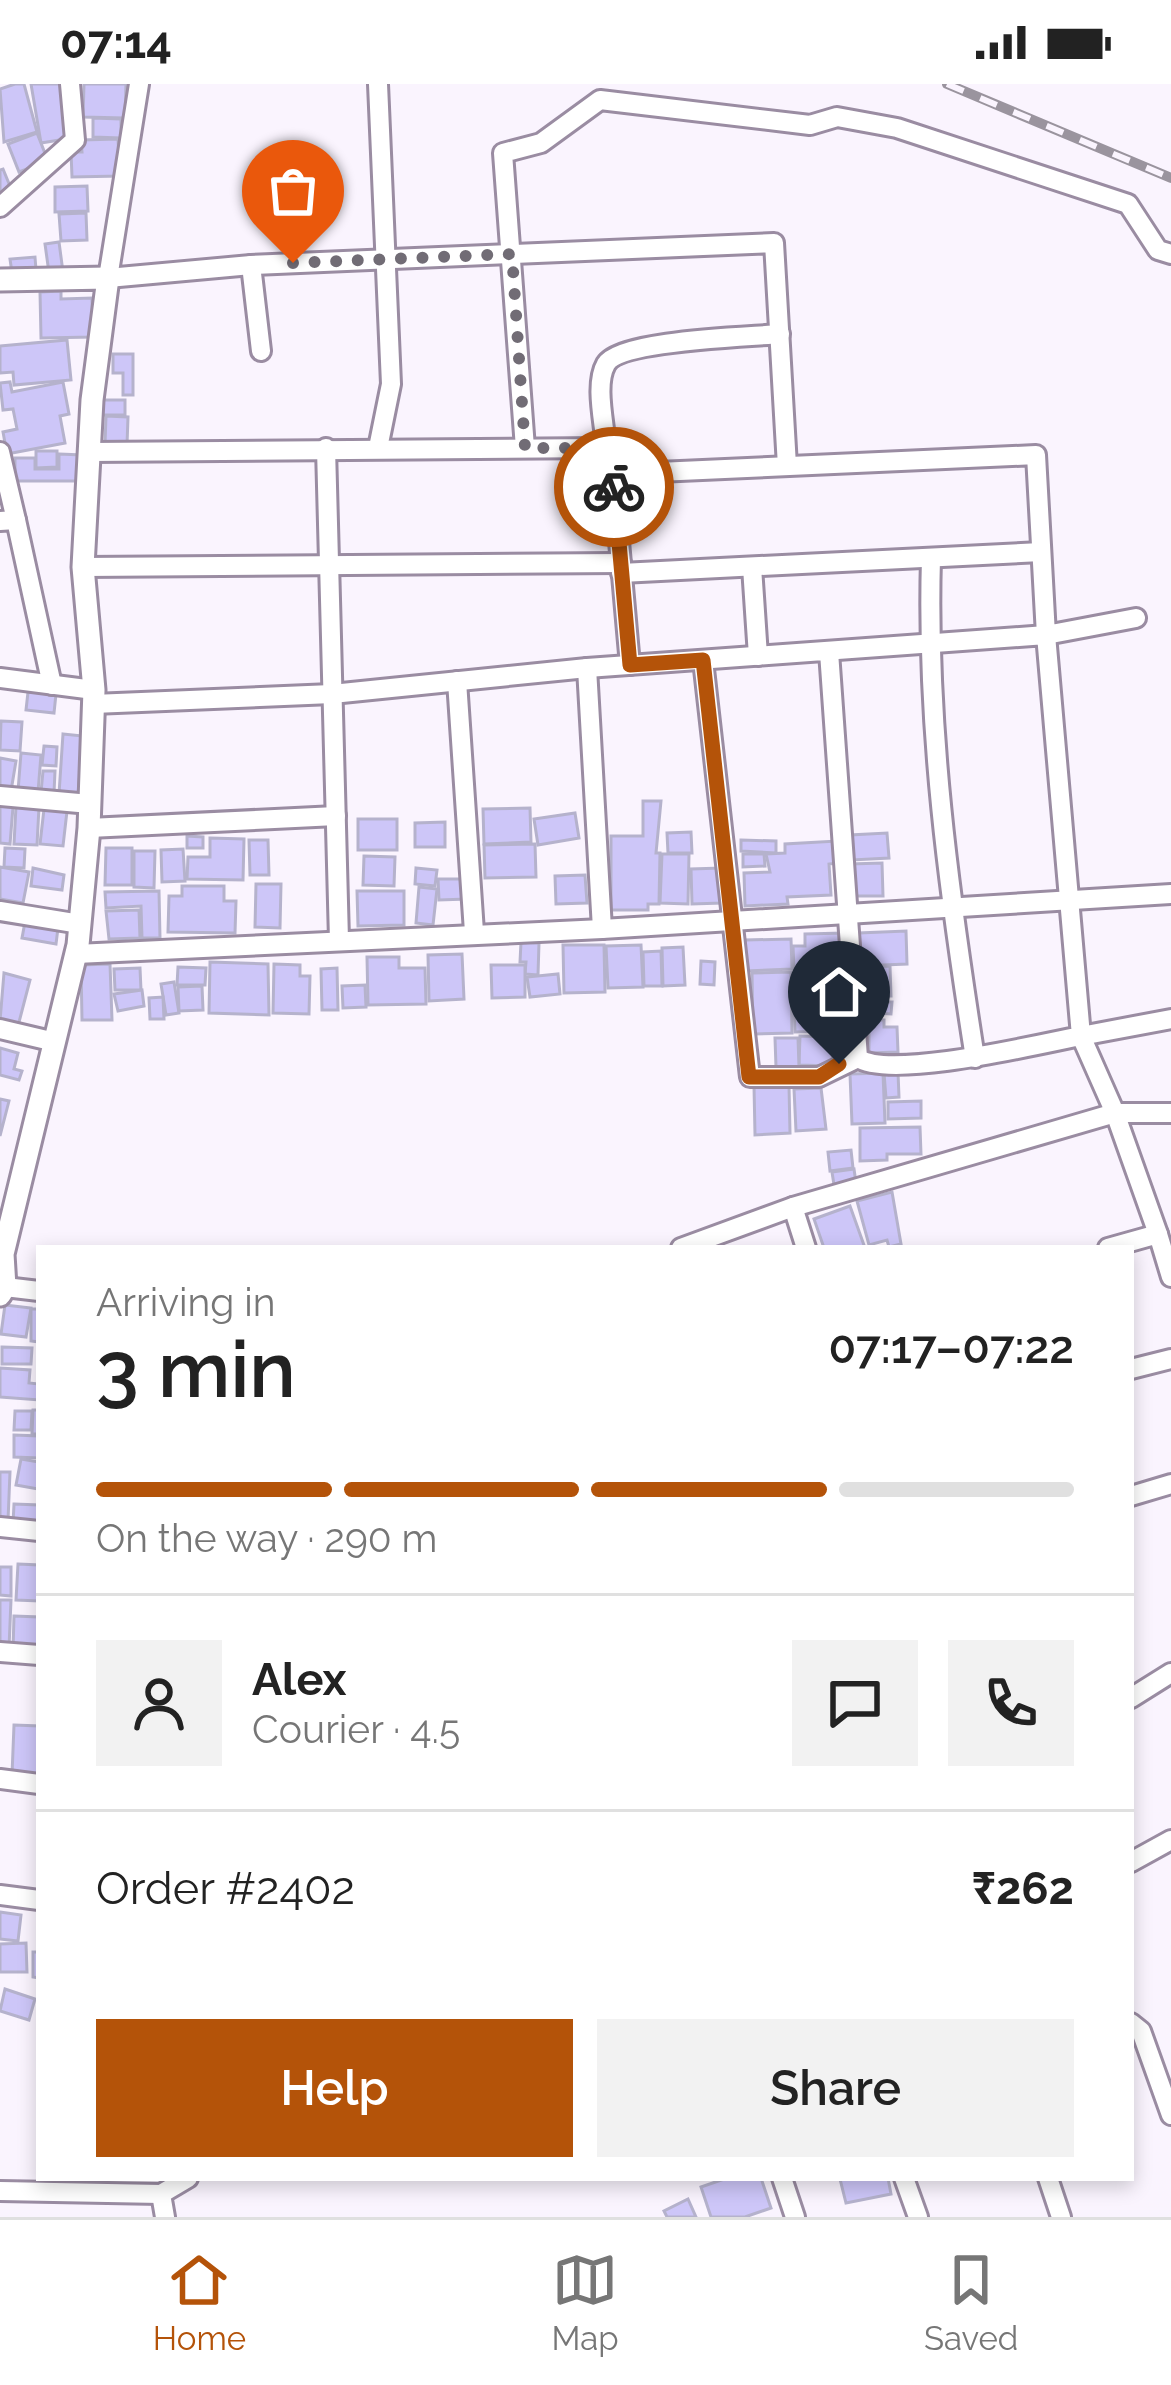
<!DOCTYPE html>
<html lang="en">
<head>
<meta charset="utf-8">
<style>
  :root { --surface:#fff; --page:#f2f2f2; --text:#222; --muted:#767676; --line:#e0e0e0; --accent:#b45309 }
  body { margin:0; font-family:Raleway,sans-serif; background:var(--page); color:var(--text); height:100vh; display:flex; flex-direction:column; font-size:45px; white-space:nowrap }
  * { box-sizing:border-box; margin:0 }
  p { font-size:39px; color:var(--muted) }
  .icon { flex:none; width:66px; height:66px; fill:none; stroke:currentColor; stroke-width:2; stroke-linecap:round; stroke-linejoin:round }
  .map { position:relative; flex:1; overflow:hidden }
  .drawer { position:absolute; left:36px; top:1161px; width:1098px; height:936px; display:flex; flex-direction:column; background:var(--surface); border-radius:0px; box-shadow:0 6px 18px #0003 }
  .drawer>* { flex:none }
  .pin { position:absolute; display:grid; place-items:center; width:102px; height:102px; color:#fff; margin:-123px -51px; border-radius:50% 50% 50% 0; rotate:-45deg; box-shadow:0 0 12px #0007 }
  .pin .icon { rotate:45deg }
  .courier { position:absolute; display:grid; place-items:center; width:120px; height:120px; margin:-60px; border:9px solid #b45309; border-radius:50%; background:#fff; color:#222; box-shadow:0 3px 15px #0007 }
  .summary em { font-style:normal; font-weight:600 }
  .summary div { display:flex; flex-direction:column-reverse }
  .summary { display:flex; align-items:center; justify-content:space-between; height:204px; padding:0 60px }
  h1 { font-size:78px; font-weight:600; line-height:90px }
  .bar { display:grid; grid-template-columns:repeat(4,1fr); gap:18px 12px; align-content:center; height:144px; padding:0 60px }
  .bar i { height:15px; border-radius:9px; background:var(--line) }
  .bar .active { background:var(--accent) }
  .bar p { grid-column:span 4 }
  .line { display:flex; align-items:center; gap:30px; padding:0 60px; border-top:3px solid var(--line) }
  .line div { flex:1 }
  .round { display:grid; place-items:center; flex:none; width:126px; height:126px; border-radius:0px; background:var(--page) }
  .button { display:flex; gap:24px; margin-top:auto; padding:24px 60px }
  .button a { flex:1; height:138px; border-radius:0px; background:var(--accent); color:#fff; font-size:48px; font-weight:600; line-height:138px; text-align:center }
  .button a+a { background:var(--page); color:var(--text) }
  .status { display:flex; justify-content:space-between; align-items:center; height:84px; padding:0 60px; background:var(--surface); direction:ltr }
  .status svg { height:33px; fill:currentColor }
  .tab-bar { display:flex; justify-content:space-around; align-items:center; height:168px; border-top:3px solid var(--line); background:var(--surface); font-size:33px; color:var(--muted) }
  .tab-bar a { display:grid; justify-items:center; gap:6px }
  .tab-bar .active { color:var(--accent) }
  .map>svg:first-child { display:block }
</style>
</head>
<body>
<div class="status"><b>07:14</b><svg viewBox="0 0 49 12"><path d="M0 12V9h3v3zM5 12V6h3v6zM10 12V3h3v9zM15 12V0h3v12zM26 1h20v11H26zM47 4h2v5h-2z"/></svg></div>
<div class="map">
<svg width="1171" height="2133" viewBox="0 0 1171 2133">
  <rect width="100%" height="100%" fill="#faf4fe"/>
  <g fill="#cdc6f8" stroke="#b5b2cc" stroke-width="3">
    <polygon points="15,0 24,0 37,48 4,58 0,5"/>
    <polygon points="31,0 63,0 72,54 41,59"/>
    <polygon points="84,0 126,0 125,34 83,33"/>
    <polygon points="93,34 121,35 121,54 93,53"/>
    <polygon points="37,49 48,77 19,88 8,60"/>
    <polygon points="118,55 120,92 72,93 71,68 82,68 81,56"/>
    <polygon points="3,85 12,107 0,112 0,86"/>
    <polygon points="87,102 88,127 55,128 55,103"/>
    <polygon points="86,129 87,156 61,157 59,130"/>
    <polygon points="59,158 63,188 49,189 45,160"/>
    <polygon points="35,173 36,186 12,189 10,175"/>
    <polygon points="61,207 61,215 92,214 93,253 41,254 40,208"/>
    <polygon points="67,256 71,296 14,301 13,288 0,289 0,262"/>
    <polygon points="113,270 133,270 133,311 123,311 123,289 113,289"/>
    <polygon points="10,298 12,308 63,298 69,330 60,332 65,359 7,370 3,348 17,345 13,325 3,326 0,299"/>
    <polygon points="100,316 125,316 125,331 101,331"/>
    <polygon points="106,332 128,333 127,361 105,360"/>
    <polygon points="36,367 57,367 57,383 36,384"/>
    <polygon points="59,370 82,371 81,397 15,397 15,374 35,374 35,385 59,385"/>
    <polygon points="28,608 56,610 54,629 26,626"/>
    <polygon points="1,637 22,638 20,667 0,666"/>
    <polygon points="63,650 83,652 78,711 59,710"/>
    <polygon points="44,662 57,663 56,682 42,681"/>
    <polygon points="21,669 41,671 38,708 18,707"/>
    <polygon points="0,674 16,677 11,707 0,705"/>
    <polygon points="43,687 55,687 54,709 41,708"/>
    <polygon points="643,717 661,717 656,769 660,769 659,820 648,820 648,826 611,826 611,752 643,752"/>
    <polygon points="0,722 13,723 10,760 0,759"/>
    <polygon points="16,722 39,723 37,761 14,760"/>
    <polygon points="530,724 531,758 484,760 483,725"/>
    <polygon points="44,725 67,727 63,762 40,760"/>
    <polygon points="575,729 579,754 538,761 534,735"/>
    <rect x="358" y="735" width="39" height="31"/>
    <polygon points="445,738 445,763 415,763 415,739"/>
    <polygon points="691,748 692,769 668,769 667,749"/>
    <polygon points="887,749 889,774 852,776 850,751"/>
    <polygon points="187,752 203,753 203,764 187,764"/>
    <polygon points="210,754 244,755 243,796 187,795 188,773 210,773"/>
    <polygon points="249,756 268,756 269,791 250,791"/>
    <polygon points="741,756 776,757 776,769 741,767"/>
    <polygon points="837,757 838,779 829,780 831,811 787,813 788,820 745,822 744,789 770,788 766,770 785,769 785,760"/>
    <polygon points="535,760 536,793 485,794 484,761"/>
    <polygon points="5,764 25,765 24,784 4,783"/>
    <polygon points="106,764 132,764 132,801 105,801"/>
    <polygon points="183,765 185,797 162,798 161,766"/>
    <polygon points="134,767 155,767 154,804 134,803"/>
    <polygon points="662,770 689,770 688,820 660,819"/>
    <polygon points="743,770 764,770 765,782 743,783"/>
    <polygon points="364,772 395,773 394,802 363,801"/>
    <polygon points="882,779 883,812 852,812 850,780"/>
    <polygon points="0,783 29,788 23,819 0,815"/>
    <polygon points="33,784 64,791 62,806 31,802"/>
    <polygon points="416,784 437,786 435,802 415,800"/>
    <polygon points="721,784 722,819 692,820 691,785"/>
    <polygon points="585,791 587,819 556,820 555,792"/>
    <polygon points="438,795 466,795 467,815 439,816"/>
    <polygon points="256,800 281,800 280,844 255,843"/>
    <polygon points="182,802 224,802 224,817 236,817 235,849 168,848 169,812 182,812"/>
    <polygon points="419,803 437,805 433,841 416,839"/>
    <polygon points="159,807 160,854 142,854 141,822 106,824 105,808"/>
    <polygon points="357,807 404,807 404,841 358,842"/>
    <polygon points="139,826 140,854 109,855 106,827"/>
    <polygon points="25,838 58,844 56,860 22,854"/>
    <polygon points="906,847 907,880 859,882 859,849"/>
    <polygon points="844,849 845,883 794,885 793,862 805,862 805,850"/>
    <polygon points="791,855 792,885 745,887 745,856"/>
    <polygon points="521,858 539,859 538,891 525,890 526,878 520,878"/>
    <polygon points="563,861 604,861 605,908 564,909"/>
    <polygon points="641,861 643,903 608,904 606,862"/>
    <polygon points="683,863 685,901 663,902 662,864"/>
    <polygon points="661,867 662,902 644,902 643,868"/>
    <polygon points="462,870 464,915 429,917 428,871"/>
    <polygon points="367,873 399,873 399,884 425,884 426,920 368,921"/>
    <polygon points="701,877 715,878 714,901 700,900"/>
    <polygon points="210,878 268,880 269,931 209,929"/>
    <polygon points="110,880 112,936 82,936 81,881"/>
    <polygon points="274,880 300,881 300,892 310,892 309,930 273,929"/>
    <polygon points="491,881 525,881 525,913 492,914"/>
    <polygon points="890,882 891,912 868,912 867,883"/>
    <polygon points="178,883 206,884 205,901 177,901"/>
    <polygon points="140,884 141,906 115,906 114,885"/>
    <polygon points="337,884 338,926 322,926 321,885"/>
    <polygon points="846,885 846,899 796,902 795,887"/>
    <polygon points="791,888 792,949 753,950 752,889"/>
    <polygon points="4,889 30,896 18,942 0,937"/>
    <polygon points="558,890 560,910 530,913 527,893"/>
    <polygon points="174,898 179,929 166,931 161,900"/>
    <polygon points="365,901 366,923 343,924 342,902"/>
    <polygon points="202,902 203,926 179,927 178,903"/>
    <polygon points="848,904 848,916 800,918 800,905"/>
    <polygon points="142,906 144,922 118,927 114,910"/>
    <polygon points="163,913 164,935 150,935 149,914"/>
    <polygon points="836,918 837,947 795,948 794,919"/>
    <polygon points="874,918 892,918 891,930 874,929"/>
    <polygon points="869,936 884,936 884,943 897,943 898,968 869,969"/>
    <polygon points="800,952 833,953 832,982 799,981"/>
    <polygon points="775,954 798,954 799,983 776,983"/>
    <polygon points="0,964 18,969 14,985 22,987 19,996 0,991"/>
    <polygon points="898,988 899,1013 886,1014 884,989"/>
    <polygon points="883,989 885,1039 852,1040 850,990"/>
    <polygon points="789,1001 790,1049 755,1051 754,1002"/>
    <polygon points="821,1004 826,1045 796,1047 794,1005"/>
    <polygon points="0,1015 9,1017 0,1052"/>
    <polygon points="921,1017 921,1034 888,1035 888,1018"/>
    <polygon points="920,1043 921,1070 887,1070 887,1076 860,1077 860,1044"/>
    <polygon points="851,1066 853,1084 830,1087 828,1068"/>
    <polygon points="854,1085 856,1099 834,1101 832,1088"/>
    <polygon points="892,1108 901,1160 889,1163 887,1156 869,1161 857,1117"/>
    <polygon points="850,1122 865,1164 824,1164 814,1135"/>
    <polygon points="5,1221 31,1224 26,1253 1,1250"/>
    <polygon points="31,1225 39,1225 39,1258 31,1257"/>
    <polygon points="2,1263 32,1264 31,1280 2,1280"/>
    <polygon points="0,1284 30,1286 29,1299 39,1300 39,1316 0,1313"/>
    <polygon points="33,1326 39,1326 39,1350 32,1350"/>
    <polygon points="15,1327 32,1327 31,1346 14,1346"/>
    <polygon points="14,1351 39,1352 39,1374 14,1373"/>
    <polygon points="21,1375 39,1378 38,1405 16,1401"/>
    <polygon points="0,1388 10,1388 8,1437 0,1436"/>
    <polygon points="14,1420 39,1421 39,1441 13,1440"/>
    <polygon points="18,1480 39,1481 39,1517 16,1516"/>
    <polygon points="0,1483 11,1483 11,1512 0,1511"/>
    <polygon points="0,1516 11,1516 9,1564 0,1563"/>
    <polygon points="14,1532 39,1533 39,1568 13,1566"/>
    <polygon points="14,1641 39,1642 39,1691 12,1691"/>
    <polygon points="0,1828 21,1831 18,1857 0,1855"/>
    <polygon points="26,1859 27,1888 0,1888 0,1860"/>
    <polygon points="33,1868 39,1868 39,1894 33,1893"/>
    <polygon points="5,1905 35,1915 29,1936 0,1927"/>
    <polygon points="727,2094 761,2094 771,2124 745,2133 711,2133 701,2103"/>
    <polygon points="888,2094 891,2110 846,2119 840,2095"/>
    <polygon points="688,2115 696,2133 667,2133 664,2127"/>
  </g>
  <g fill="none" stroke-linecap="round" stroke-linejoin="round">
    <g stroke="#9a8ca2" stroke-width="24">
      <g id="minor">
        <polyline points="139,0 108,194 251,181 774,159 787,382"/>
        <polyline points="0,123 75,56 70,0"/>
        <polyline points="251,181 261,267"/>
        <polyline points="326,364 339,856"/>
        <polyline points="378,364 391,300 378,0"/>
        <polyline points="525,364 503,69 541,59 600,16 810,41 837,33 897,44 1128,120 1158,166 1171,170"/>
        <path d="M 606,364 C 605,341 594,301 606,280 C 620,256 749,253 780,250"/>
        <polyline points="0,368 16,436"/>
        <polyline points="90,368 606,364 613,390"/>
        <polyline points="0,437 16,436 52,601"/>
        <path d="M 931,474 C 926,641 949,809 975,974"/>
        <polyline points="83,483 621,479"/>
        <polyline points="752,483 758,572"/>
        <polyline points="621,489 1041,468"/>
        <polyline points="703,576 750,993 819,993 858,974"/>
        <polyline points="630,581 613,390 1036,371 1046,551 1136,534"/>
        <polyline points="587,584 602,845"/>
        <polyline points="0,594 94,606"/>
        <polyline points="457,597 474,848"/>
        <path d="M 93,620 L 332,610 L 587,584 L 1046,551 L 1081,952 C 1040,960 889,996 858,974 L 829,568"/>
        <polyline points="0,712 90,720"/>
        <polyline points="89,744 336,732"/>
        <polyline points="0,827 80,840"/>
        <polyline points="76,870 602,845 1171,810"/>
        <polyline points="0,945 55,958"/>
        <polyline points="793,1123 806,1164"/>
        <polyline points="1158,1150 1115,1029 1081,952 1171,935"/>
        <polyline points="681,1164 793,1123 1115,1029 1171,1029"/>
        <polyline points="1108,1164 1158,1150 1171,1193"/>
        <polyline points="5,1203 39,1207"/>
        <polyline points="1131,1285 1171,1275"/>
        <polyline points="1131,1412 1171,1400"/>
        <polyline points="0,1443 39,1447"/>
        <polyline points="0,1568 39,1571"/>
        <polyline points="1131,1614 1171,1589"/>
        <polyline points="0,1695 39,1700"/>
        <polyline points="1131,1778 1171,1756"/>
        <polyline points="0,1811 39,1816"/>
        <polyline points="1131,1939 1141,1947 1171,2031"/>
        <polyline points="782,2094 795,2133"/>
        <polyline points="904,2094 918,2133"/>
        <polyline points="1048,2094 1061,2133"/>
        <polyline points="0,2107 161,2110"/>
        <polyline points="165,2133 161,2110 188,2094"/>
      </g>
    </g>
    <g stroke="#9a8ca2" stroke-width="27">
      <polyline id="tertiary" points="0,196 108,194 92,316 83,483 94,606 89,744 78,861 3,1170 5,1203 0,1211"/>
    </g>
    <use href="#minor" stroke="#fff" stroke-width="18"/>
    <use href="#tertiary" stroke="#fff" stroke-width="21"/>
    <g stroke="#9a949e" stroke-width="10">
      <polyline id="rail" points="947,0 1171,94"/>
    </g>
    <use href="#rail" stroke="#faf4fe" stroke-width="6" stroke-dasharray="18" stroke-linecap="butt"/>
  </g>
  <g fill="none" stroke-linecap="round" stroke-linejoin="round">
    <polyline stroke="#716c75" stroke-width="12" stroke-dasharray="0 21.6" points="293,179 512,170 525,364 607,364 614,403"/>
    <polyline stroke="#b45309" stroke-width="15" points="614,403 630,581 703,576 749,993 819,993 839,980"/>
  </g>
</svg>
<div class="pin" style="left:293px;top:179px;background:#ea580c"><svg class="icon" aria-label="bag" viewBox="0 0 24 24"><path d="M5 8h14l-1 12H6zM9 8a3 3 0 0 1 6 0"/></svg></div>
<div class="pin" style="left:839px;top:980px;background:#1f2937"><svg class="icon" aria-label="home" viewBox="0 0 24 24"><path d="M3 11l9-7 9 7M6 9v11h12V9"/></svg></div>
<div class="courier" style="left:614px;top:403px"><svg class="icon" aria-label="bike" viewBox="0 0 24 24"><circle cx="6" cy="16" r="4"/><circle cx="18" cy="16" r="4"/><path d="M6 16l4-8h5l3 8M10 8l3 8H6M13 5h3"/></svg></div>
<section class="drawer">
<div class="summary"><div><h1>3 min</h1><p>Arriving in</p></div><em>07:17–07:22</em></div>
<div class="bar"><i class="active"></i><i class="active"></i><i class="active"></i><i></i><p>On the way · 290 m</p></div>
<div class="line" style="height:216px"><a class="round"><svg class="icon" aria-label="person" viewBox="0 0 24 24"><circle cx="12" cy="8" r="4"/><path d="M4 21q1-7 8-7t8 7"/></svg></a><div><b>Alex</b><p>Courier · 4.5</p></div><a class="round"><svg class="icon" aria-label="chat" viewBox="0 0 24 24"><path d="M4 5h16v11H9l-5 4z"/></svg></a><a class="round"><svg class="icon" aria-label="phone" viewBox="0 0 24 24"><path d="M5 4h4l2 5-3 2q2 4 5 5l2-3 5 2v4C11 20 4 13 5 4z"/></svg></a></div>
<div class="line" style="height:156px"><div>Order #2402</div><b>₹262</b></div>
<div class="button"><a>Help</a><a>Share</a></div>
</section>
</div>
<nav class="tab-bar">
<a class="active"><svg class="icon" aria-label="home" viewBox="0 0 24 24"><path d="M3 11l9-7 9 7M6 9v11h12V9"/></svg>Home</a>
<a><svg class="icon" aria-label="map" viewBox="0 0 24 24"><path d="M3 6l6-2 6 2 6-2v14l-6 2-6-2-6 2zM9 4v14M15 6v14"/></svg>Map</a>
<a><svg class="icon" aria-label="saved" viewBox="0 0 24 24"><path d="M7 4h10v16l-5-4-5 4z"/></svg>Saved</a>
</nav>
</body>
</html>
